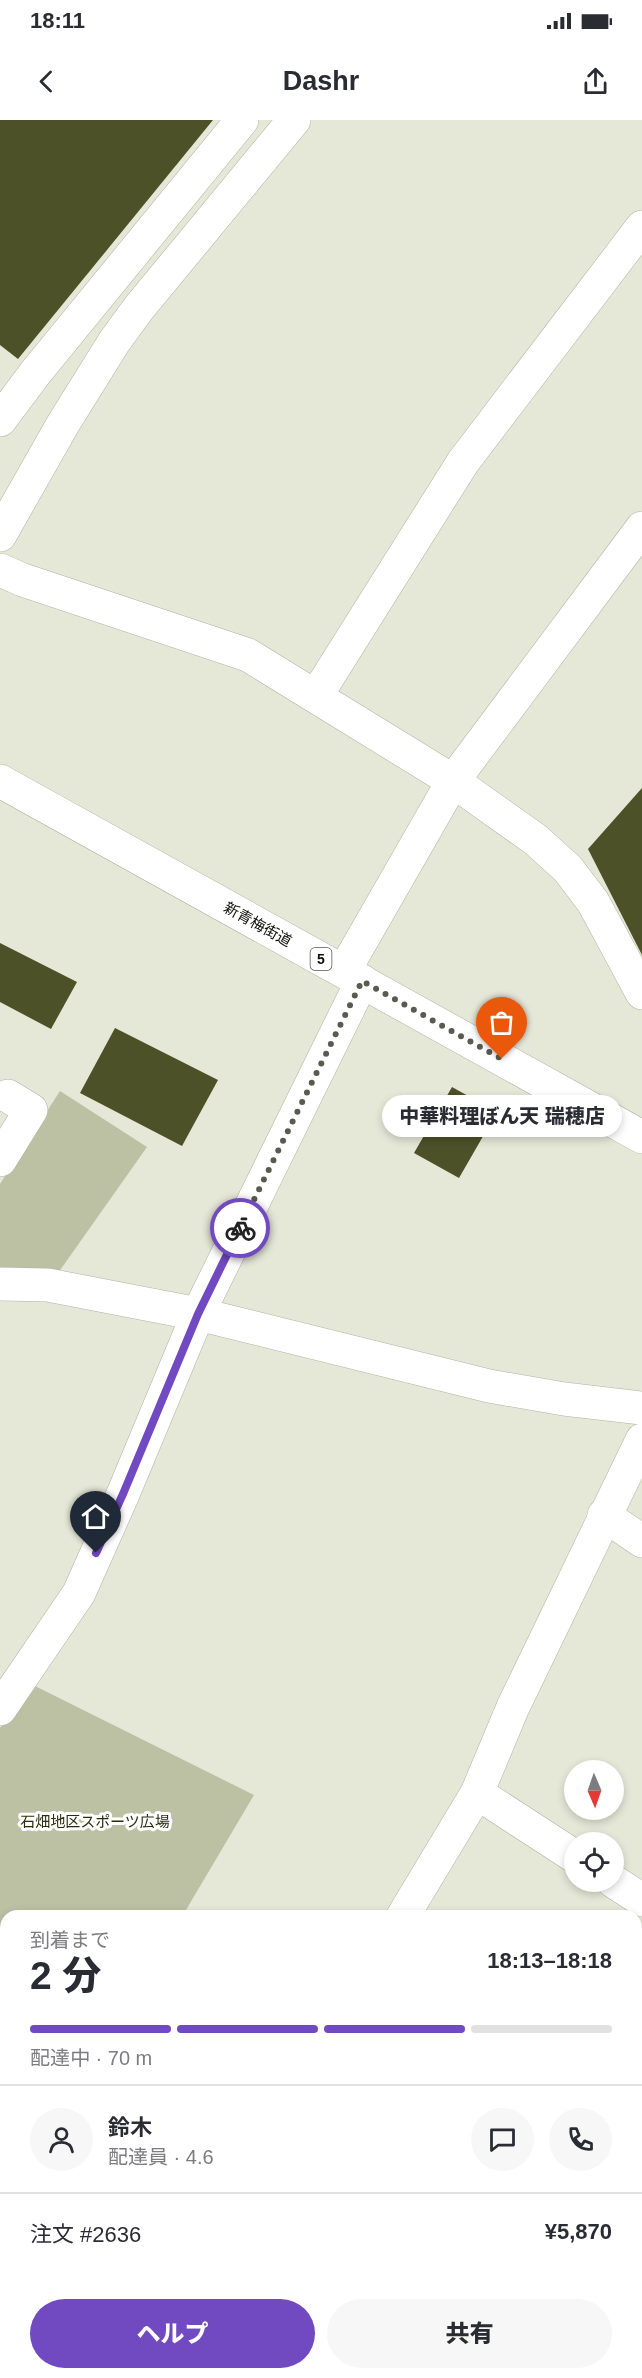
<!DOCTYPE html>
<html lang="ja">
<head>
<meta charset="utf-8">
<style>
  :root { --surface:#fff; --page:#f7f7f7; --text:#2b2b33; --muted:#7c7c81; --line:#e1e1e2; --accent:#7149c1 }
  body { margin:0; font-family:Helvetica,"Noto Sans JP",sans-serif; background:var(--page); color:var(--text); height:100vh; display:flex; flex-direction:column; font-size:22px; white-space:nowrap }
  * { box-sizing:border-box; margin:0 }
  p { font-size:20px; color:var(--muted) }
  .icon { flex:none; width:33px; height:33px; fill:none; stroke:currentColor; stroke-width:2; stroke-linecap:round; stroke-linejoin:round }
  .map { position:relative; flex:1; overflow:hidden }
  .drawer { position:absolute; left:0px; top:1790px; width:642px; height:470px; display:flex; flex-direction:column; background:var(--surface); border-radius:18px 18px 0 0; box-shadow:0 3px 9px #0003 }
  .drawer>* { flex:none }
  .needle { width:39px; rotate:178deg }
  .tools { position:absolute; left:564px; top:1640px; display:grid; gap:12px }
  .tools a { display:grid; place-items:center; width:60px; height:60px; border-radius:50%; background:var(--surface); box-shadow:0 3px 9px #0003; font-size:30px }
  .pin { position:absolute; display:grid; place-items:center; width:51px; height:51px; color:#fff; margin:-62px -26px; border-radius:50% 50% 50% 0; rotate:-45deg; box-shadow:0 0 6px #0007 }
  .pin .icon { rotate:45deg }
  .courier { position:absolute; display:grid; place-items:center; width:60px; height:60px; margin:-30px; border:4px solid #7149c1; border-radius:50%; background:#fff; color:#222; box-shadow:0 2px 8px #0007 }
  .bubble { position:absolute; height:42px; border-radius:21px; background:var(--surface); box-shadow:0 3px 9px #0003; font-size:20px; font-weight:800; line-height:42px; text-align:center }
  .overview em { font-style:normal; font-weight:800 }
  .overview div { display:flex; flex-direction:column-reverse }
  .overview { display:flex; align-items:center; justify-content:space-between; height:102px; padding:0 30px }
  h1 { font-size:39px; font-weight:800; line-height:45px }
  .bar { display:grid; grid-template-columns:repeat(4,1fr); gap:9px 6px; align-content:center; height:72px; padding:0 30px }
  .bar i { height:8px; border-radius:4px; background:var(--line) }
  .bar .on { background:var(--accent) }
  .bar p { grid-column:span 4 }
  .line { display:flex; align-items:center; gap:15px; padding:0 30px; border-top:2px solid var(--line) }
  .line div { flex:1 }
  .round { display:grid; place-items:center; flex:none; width:63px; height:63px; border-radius:32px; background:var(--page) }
  .button { display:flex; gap:12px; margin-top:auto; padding:12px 30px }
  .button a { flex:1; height:69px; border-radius:36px; background:var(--accent); color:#fff; font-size:24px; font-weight:800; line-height:69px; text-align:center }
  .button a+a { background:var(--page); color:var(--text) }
  .status { display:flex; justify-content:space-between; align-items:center; height:42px; padding:0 30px; background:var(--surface); direction:ltr }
  .status svg { height:16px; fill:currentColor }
  header { display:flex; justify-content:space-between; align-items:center; height:78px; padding:0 30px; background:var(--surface); font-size:27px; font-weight:800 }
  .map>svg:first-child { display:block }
</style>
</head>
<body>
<div class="status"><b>18:11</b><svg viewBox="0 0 49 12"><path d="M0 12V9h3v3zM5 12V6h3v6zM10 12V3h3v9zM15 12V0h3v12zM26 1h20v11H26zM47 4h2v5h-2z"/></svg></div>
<header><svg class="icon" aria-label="back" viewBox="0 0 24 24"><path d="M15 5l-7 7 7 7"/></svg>Dashr<svg class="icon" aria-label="share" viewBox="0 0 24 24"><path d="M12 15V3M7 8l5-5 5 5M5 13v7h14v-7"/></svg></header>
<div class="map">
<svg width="642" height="2258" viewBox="0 0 642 2258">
  <rect width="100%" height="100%" fill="#e5e8d7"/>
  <g fill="#bcc1a4">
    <polygon points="60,971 147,1027 56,1156 0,1155 0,1064"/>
    <polygon points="29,1563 254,1675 183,1795 6,1796 6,1846 0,1843 0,1608"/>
  </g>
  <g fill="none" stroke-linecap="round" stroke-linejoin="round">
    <g stroke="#92986d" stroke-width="57">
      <polyline points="0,1931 6,1935"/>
      <polyline points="500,2253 508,2258"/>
    </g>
  </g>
  <g fill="#4c5128">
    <polygon points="0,0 213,0 18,239 0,225"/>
    <polygon points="642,668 642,835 588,729"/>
    <polygon points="0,823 77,862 51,909 0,882"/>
    <polygon points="115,908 218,960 182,1026 80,973"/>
    <polygon points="452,967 497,992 459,1058 414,1033"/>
  </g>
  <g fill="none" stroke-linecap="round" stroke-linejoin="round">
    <g stroke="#b0b2a2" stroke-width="34">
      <g id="minor">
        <polyline points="0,300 36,252 242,0"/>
        <polyline points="0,415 63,304 114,222 138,189 294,0"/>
        <polyline points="0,450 23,460 248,535 453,661 536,720 568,749 593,782 642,873"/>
        <polyline points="316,576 463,342 642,107"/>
        <polyline points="344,851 453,661 642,408"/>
        <polyline points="0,1040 31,990 8,976"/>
        <polyline points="0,1164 48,1165 198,1194 489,1266 564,1279 642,1288"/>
        <polyline points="604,1395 642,1421"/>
        <polyline points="0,1589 79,1473 123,1374 198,1194 362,861"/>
        <polyline points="477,1673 574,1736"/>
        <polyline points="613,1761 642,1780"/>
        <polyline points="403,1796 477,1673 513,1587 642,1320"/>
        <polyline points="0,1874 6,1878"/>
        <polyline points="636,2052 642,2055"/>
        <polyline points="0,2100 6,2102"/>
        <polyline points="636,2162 642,2152"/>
        <polyline points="421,2253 429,2258"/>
        <polyline points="592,2253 600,2258"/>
        <polyline points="56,2258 61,2253"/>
      </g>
    </g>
    <g stroke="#b0b2a2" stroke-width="34">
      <polyline id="major" points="0,661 642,1017"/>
    </g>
    <polyline stroke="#7e8075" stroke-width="4" stroke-dasharray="3 3" stroke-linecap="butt" points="0,1989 6,1992"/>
    <use href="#minor" stroke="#fff" stroke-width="33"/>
    <use href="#major" stroke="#fff" stroke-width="33"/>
  </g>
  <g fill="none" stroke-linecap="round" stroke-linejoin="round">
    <polyline stroke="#595a50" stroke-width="6" stroke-dasharray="0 10.8" points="240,1108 362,861 502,939"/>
    <polyline stroke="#7149c1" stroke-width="8" points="96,1433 123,1374 198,1194 240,1108"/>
  </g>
  <g text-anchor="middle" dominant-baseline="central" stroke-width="6" stroke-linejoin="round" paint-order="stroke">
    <rect fill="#fff" stroke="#565652" stroke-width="1.5" x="310.5" y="828" width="21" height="22" rx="4.5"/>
    <g font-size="14" font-weight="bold" fill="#0d0e08">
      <text x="321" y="839">5</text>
    </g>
    <g font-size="15" fill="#0d0e08" stroke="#fff">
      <text transform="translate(258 804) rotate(29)">新青梅街道</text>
    </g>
    <g font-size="15" fill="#292d09" stroke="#fff">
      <text x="95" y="1701">石畑地区スポーツ広場</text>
    </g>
  </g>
</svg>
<div class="tools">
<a><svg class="needle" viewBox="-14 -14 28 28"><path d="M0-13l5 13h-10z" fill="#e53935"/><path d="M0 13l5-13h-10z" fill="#7c7c81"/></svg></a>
<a><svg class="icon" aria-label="locate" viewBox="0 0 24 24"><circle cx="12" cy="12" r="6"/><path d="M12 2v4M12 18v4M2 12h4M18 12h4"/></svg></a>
</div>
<div class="pin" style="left:502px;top:939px;background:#ea580c"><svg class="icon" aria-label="bag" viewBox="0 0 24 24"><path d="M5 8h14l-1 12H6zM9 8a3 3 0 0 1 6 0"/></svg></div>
<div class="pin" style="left:96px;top:1433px;background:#1f2937"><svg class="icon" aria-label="home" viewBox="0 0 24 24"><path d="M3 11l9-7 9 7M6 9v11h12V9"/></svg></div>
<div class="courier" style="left:240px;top:1108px"><svg class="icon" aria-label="bike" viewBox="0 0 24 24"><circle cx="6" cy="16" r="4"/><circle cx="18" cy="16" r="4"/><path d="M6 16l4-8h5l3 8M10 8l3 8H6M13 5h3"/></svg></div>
<div class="bubble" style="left:382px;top:975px;width:240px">中華料理ぼん天 瑞穂店</div>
<section class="drawer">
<div class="overview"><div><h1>2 分</h1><p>到着まで</p></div><em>18:13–18:18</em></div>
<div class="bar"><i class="on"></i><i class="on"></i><i class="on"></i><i></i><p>配達中 · 70 m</p></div>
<div class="line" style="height:108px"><a class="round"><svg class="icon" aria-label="person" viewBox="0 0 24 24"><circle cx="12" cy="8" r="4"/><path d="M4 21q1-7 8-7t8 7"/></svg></a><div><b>鈴木</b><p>配達員 · 4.6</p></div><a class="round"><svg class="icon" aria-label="chat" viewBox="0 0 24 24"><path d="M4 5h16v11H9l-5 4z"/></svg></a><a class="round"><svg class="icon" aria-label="phone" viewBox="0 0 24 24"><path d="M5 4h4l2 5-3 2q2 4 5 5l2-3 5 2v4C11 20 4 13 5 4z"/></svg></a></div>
<div class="line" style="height:78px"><div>注文 #2636</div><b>¥5,870</b></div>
<div class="button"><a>ヘルプ</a><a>共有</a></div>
</section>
</div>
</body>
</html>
